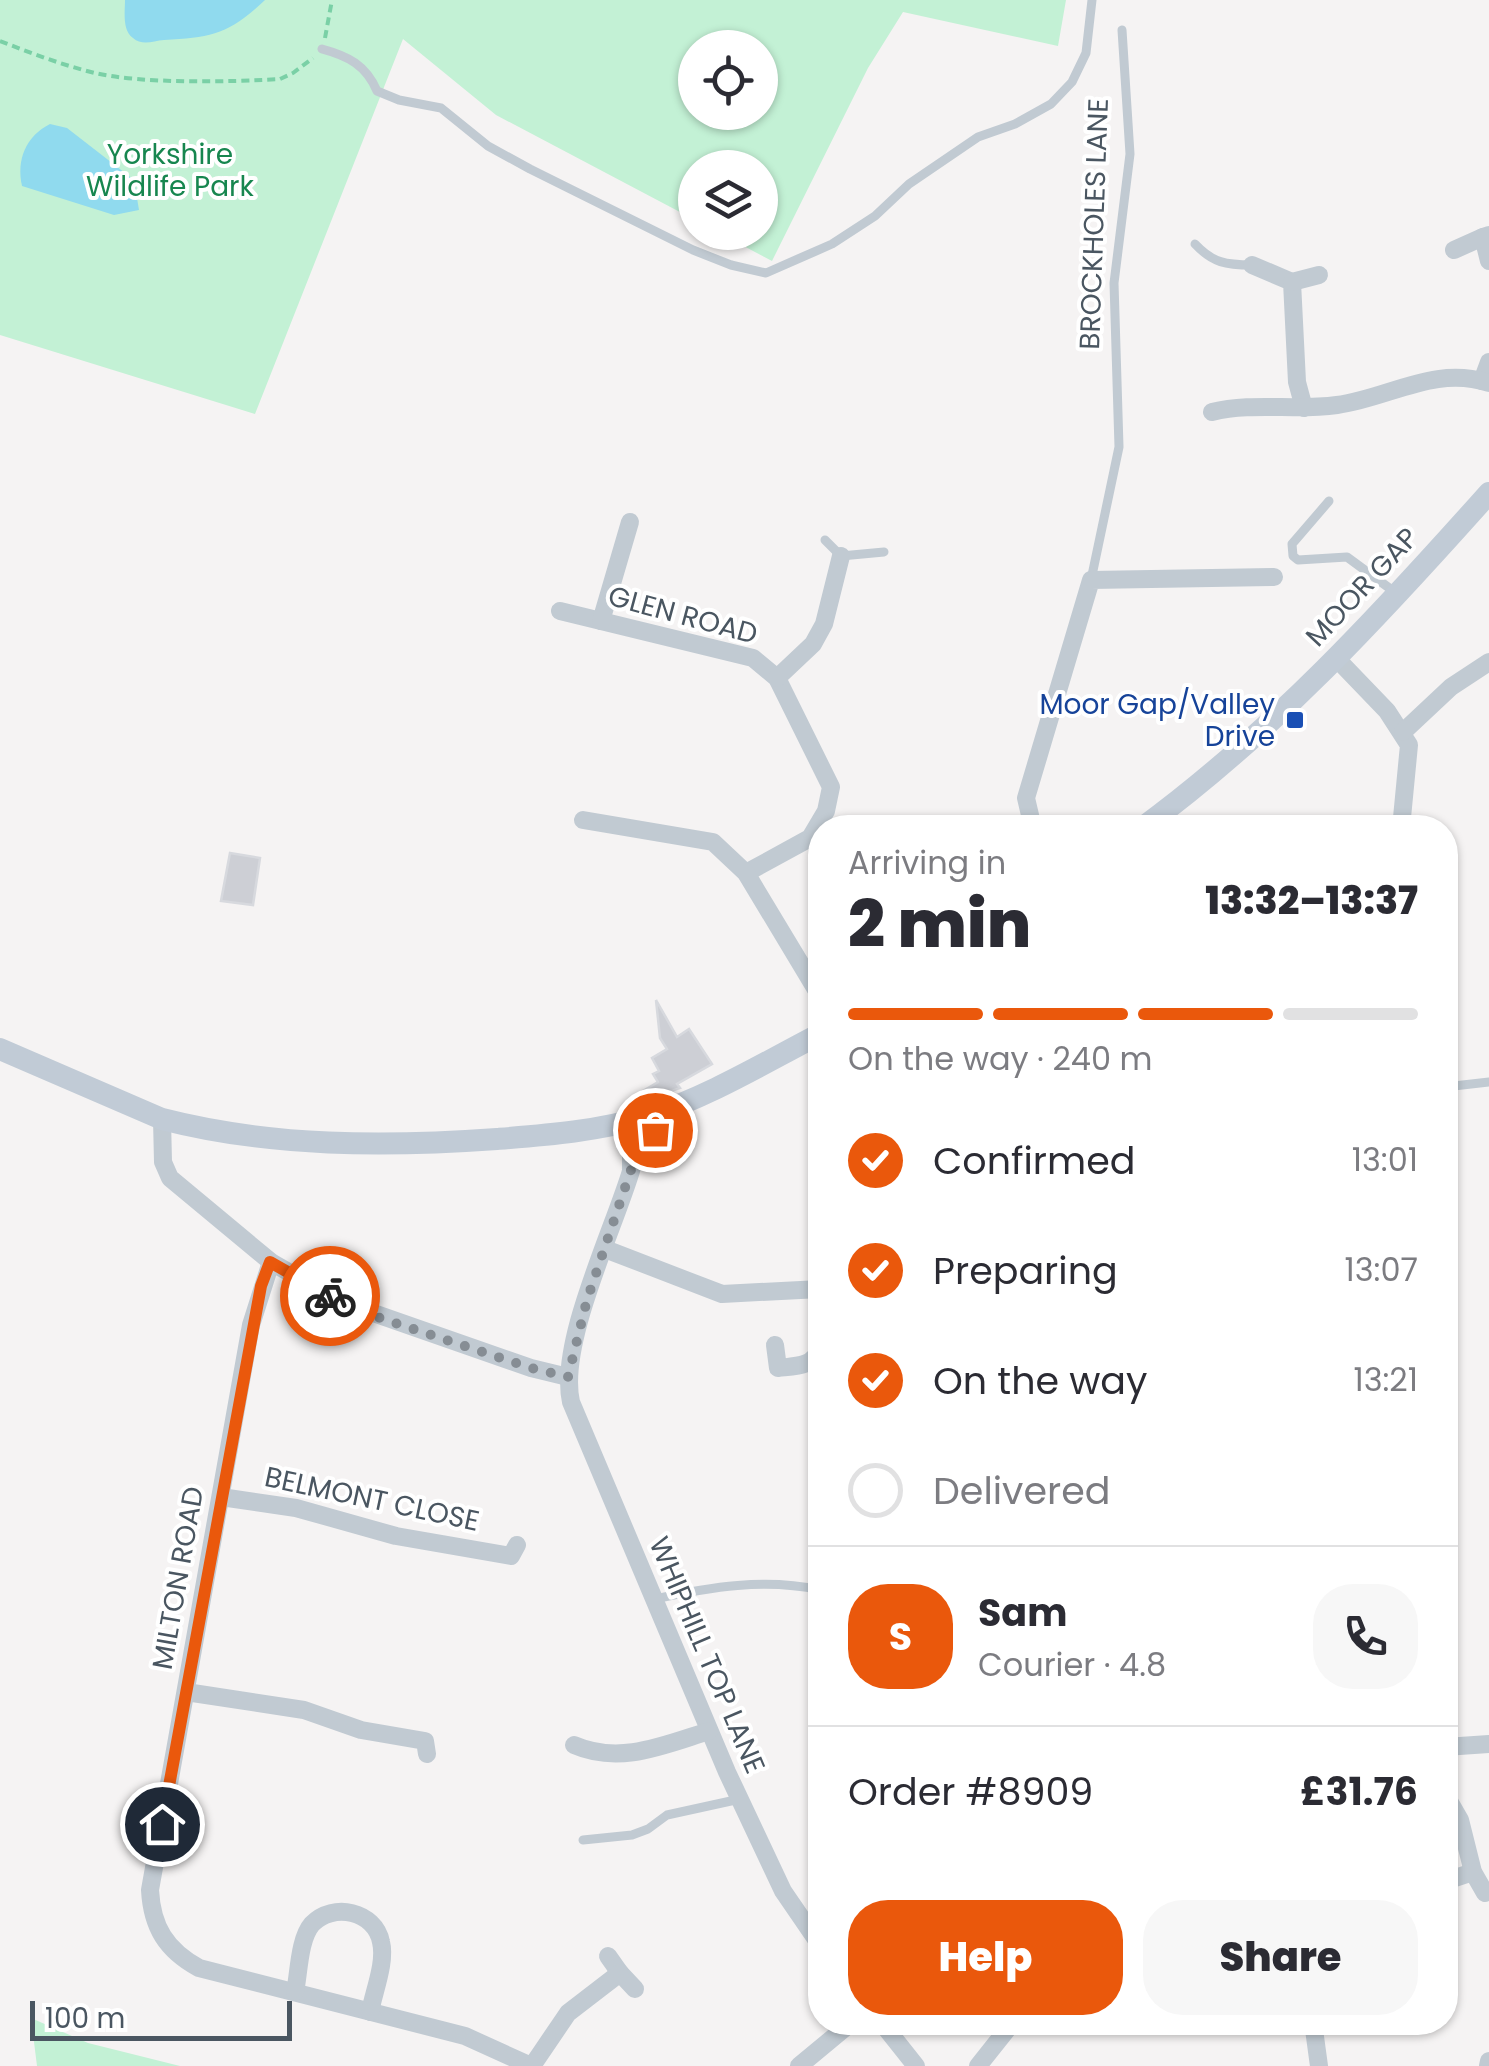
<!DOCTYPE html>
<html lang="en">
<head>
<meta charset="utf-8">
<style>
  :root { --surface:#fff; --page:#f7f7f7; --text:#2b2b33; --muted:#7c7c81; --line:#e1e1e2; --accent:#ea580c }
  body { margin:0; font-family:Poppins,sans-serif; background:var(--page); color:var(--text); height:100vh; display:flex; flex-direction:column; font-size:38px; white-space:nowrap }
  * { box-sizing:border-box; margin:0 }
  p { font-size:32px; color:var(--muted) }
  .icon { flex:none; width:55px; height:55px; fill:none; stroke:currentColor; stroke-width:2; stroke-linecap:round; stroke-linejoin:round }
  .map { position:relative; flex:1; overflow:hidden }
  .side { position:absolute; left:808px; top:815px; width:650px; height:1220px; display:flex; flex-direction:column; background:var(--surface); border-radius:40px; box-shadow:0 2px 8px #0004 }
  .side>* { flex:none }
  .buttons { position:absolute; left:678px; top:30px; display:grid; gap:20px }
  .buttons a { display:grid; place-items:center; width:100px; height:100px; border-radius:50%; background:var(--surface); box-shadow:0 2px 8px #0004; font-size:50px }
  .scale { position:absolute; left:30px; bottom:25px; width:262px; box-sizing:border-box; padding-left:10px; border:5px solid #4a5661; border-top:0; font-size:28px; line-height:35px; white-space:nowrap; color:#4a5661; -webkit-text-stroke:8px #fff; paint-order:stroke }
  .pin { position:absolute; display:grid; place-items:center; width:85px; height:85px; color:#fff; margin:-42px; border:5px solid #fff; border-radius:50%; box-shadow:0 2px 10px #0007 }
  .courier { position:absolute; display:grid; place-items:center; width:100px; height:100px; margin:-50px; border:8px solid #ea580c; border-radius:50%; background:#fff; color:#222; box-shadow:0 2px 12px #0007 }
  .headline em { font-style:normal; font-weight:800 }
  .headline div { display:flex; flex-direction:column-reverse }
  .headline { display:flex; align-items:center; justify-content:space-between; height:170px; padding:0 40px }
  h1 { font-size:65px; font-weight:800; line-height:75px }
  .bar { display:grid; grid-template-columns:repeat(4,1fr); gap:15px 10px; align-content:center; height:120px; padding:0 40px }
  .bar i { height:12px; border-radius:8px; background:var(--line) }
  .bar .active { background:var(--accent) }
  .bar p { grid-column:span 4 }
  .line { display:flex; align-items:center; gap:25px; padding:0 40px; border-top:2px solid var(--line) }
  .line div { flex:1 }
  .round { display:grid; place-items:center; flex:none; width:105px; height:105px; border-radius:40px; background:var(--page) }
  ol { padding:0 40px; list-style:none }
  li { display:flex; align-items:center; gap:30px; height:110px }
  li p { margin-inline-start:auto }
  li .icon { padding:10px; border-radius:50%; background:var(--accent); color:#fff; stroke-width:4 }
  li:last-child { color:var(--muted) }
  li i { width:55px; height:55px; border:5px solid var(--line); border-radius:50% }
  .button { display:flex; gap:20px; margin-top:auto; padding:20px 40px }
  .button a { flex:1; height:115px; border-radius:40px; background:var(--accent); color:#fff; font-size:40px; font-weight:800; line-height:115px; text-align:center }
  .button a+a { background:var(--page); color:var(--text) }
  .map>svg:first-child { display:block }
</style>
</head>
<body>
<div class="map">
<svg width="1489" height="2066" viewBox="0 0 1489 2066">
  <rect width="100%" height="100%" fill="#f5f3f3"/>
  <g fill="#c3f1d5" fill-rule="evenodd">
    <path d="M 0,0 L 1066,0 L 1058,46 L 903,12 L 868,68 L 772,261 L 719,233 L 760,232 L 760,168 L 695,168 L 695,220 L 496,115 L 403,39 L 255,414 L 0,335 ZM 695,48 L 760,48 L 760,112 L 695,112 Z"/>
    <polygon points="31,2018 88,2043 180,2066 37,2066"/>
  </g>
  <g fill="#90daee">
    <path d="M 125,0 L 265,0 C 228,35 212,37 164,40 C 153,41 142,46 133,38 C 122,30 125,12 125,0 Z"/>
    <path d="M 50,124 L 67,128 L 134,180 L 139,210 L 114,215 L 22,186 C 16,160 26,136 50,124 Z"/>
  </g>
  <g fill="#cdcfd5" stroke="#d7d9de" stroke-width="2.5">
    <polygon points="230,853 260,858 253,905 221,901"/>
    <polygon points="656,1000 677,1037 689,1029 712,1064 677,1084 680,1088 642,1102 638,1094 658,1082 653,1074 659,1071 652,1058 667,1049 660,1038"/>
  </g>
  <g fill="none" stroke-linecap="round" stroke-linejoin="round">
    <g stroke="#7ad0a6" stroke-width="4" stroke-dasharray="8 5" stroke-linecap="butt">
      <polyline points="325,38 332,0"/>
      <path d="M 0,41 C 31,53 62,65 95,73 C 142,84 230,82 280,79 L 293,73 L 313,58"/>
    </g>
    <g stroke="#c1cad2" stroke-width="9">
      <path d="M 322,49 C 348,56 366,65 377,91 L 399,100 L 441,108 L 488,146 L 530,169 L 693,250 L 731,265 L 766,273 L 832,244 L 875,216 L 909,184 L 978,137 L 1015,124 L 1051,104 L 1072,82 L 1086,53 L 1092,0"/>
      <path d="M 1195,244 C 1213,263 1226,265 1252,265"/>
      <polyline points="1329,501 1292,544 1293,556 1298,560 1347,557 1396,593"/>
      <polyline points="825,540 841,556 884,552"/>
      <polyline points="1091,580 1119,447 1114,283 1130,154 1122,30"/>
      <polyline points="1445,1087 1489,1082"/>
      <path d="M 655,1599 C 710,1587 765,1578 820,1590"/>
      <polyline points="583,1840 632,1835 648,1829 667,1815 740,1799"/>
    </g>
    <g stroke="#c1cad2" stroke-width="18">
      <polyline points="1489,235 1483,237 1489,261"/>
      <polyline points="1454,250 1483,237"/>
      <polyline points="1252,265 1292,282 1297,382 1304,408"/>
      <polyline points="1292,282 1319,275"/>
      <polyline points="1482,381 1489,362"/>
      <path d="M 1212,412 C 1253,402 1295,411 1337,405 C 1389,398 1435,365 1489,383"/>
      <polyline points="560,611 753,658 777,678 831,787 826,811 810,838 746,873"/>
      <polyline points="601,621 630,522"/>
      <polyline points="1337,659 1387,711 1409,745 1401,828"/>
      <polyline points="777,678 813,644 824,624 841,556"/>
      <polyline points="1403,732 1451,687 1489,662"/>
      <polyline points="583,820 713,842 746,873 820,996"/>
      <polyline points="1033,828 1026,798 1091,580 1274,577"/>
      <polyline points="162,1119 163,1162 170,1178 271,1262 339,1301 531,1368 568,1377"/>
      <path d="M 624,1122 L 631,1154 L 631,1171 C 613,1231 558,1344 571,1402 L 727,1772 L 783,1891 L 820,1945"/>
      <polyline points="631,1169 655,1130 678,1106"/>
      <polyline points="605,1249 722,1294 820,1289"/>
      <path d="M 271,1262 L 251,1325 L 150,1890 C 152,1927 166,1950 199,1968 L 465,2036 L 531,2066"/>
      <path d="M 775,1345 L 778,1368 C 796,1366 813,1367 820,1348"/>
      <polyline points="221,1497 296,1508 396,1536 511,1556 517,1545"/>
      <polyline points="186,1692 304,1710 361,1730 425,1741 427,1754"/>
      <path d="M 574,1745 C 620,1765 664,1745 709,1731"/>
      <polyline points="1445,1747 1489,1744"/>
      <polyline points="1445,1794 1460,1820 1473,1872 1485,1893"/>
      <polyline points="1452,1879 1473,1872"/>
      <polyline points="608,1956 620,1973"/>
      <path d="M 295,1992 C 299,1973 299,1939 312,1924 C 333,1902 375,1911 381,1942 C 386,1962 374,1991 370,2012"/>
      <polyline points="881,2022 916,2066"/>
      <polyline points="1313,2022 1319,2066"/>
      <polyline points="532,2066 568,2013 620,1973 635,1989"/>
      <polyline points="799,2066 852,2022"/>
      <polyline points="978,2066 1013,2022"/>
      <polyline points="1488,2066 1489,2061"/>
    </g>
    <g stroke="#c1cbd6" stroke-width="22">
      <path d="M 1142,828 C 1273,732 1382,613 1489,493"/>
      <path d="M 0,1049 L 162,1119 C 271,1147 385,1147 497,1139 C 547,1135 599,1131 648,1116 C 708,1097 764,1063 820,1034"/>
    </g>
  </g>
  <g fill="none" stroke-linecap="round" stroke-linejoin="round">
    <polyline stroke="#868d94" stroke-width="10" stroke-dasharray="0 18" points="330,1296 380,1318 531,1368 568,1377 587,1300 631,1170 655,1130"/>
    <polyline stroke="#ea580c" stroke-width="12" points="162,1824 261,1286 270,1262 330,1296"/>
  </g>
  <rect fill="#1a4fb4" stroke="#fff" stroke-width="4" x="1285" y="710" width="20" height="20" rx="5"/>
  <g text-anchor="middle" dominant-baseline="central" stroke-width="8" stroke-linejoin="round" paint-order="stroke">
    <g font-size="28" fill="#17864f" stroke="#fff">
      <text x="170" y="154">Yorkshire<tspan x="170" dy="32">Wildlife Park</tspan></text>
    </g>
    <g font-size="28" fill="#4a5661" stroke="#fff">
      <text transform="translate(1094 224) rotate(-88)">BROCKHOLES LANE</text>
      <text transform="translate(1362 587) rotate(-47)">MOOR GAP</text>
      <text transform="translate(683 615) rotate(15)">GLEN ROAD</text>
      <text transform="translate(372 1499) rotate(12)">BELMONT CLOSE</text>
      <text transform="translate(178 1578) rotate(-80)">MILTON ROAD</text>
      <text transform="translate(707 1655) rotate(67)">WHIPHILL TOP LANE</text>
    </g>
    <g font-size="28" fill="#164399" stroke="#fff" text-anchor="end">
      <text x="1275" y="704">Moor Gap/Valley<tspan x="1275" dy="32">Drive</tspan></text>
    </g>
  </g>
</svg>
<div class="buttons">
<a><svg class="icon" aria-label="locate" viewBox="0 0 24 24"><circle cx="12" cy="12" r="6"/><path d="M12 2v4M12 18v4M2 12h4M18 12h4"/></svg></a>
<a><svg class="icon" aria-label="layers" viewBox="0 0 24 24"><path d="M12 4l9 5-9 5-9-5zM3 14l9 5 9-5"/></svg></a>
</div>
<div class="scale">100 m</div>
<div class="pin" style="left:655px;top:1130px;background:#ea580c"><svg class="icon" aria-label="bag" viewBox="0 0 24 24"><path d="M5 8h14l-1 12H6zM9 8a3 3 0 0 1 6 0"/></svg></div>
<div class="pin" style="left:162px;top:1824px;background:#1f2937"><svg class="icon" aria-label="home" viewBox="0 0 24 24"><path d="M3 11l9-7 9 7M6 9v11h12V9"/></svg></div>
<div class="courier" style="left:330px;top:1296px"><svg class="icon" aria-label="bike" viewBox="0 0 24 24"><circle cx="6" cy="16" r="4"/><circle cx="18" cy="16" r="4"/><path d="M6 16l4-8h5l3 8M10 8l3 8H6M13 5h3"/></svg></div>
<section class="side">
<div class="headline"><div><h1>2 min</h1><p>Arriving in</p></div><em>13:32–13:37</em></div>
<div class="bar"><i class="active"></i><i class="active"></i><i class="active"></i><i></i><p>On the way · 240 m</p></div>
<ol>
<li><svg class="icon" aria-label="check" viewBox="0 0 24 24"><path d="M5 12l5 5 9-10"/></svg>Confirmed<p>13:01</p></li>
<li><svg class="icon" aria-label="check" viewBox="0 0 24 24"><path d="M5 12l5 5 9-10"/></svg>Preparing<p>13:07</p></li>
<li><svg class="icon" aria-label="check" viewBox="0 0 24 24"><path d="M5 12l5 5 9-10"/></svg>On the way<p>13:21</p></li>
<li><i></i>Delivered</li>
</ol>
<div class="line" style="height:180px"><b class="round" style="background:var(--accent);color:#fff">S</b><div><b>Sam</b><p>Courier · 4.8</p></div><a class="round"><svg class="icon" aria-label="phone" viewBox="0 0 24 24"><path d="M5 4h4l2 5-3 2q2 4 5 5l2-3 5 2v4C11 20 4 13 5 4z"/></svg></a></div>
<div class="line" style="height:130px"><div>Order #8909</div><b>£31.76</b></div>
<div class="button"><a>Help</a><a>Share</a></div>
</section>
</div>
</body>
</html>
